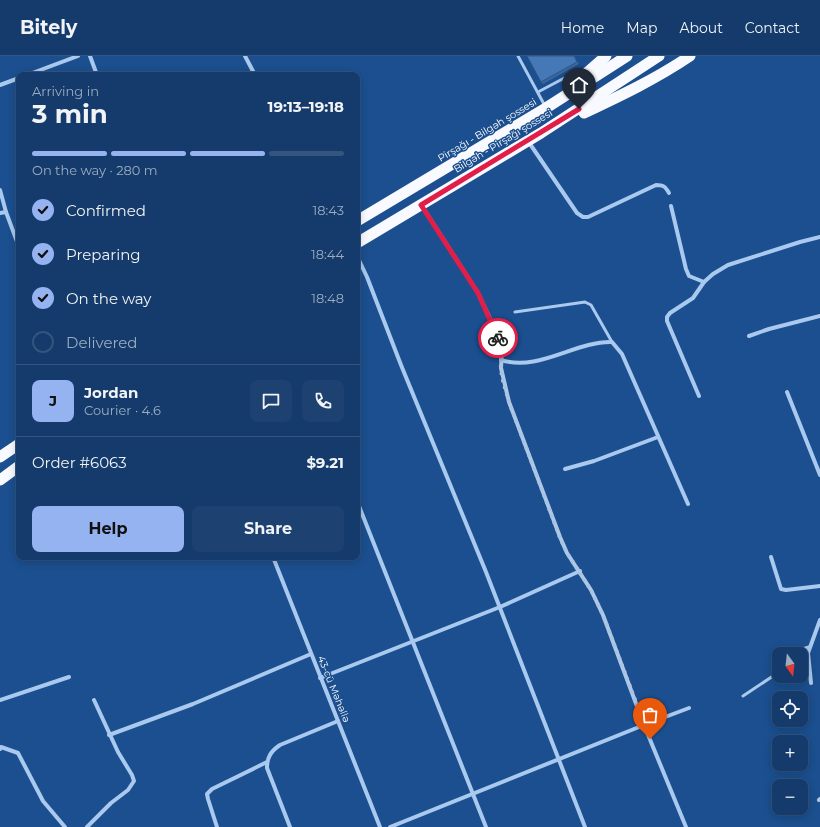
<!DOCTYPE html>
<html lang="en">
<head>
<meta charset="utf-8">
<style>
  :root { --surface:#143b6b; --page:#1d4271; --text:#f1f3f6; --muted:#9dadc1; --line:#33557e; --accent:#95b2f1 }
  body { margin:0; font-family:Montserrat,sans-serif; background:var(--page); color:var(--text); height:100vh; display:flex; flex-direction:column; font-size:15px; white-space:nowrap }
  * { box-sizing:border-box; margin:0 }
  p { font-size:13px; color:var(--muted) }
  .icon { flex:none; width:22px; height:22px; fill:none; stroke:currentColor; stroke-width:2; stroke-linecap:round; stroke-linejoin:round }
  .map { position:relative; flex:1; overflow:hidden }
  .details { position:absolute; left:16px; top:16px; width:344px; height:488px; display:flex; flex-direction:column; background:var(--surface); border-radius:8px; box-shadow:0 2px 10px #0003,0 0 0 1px var(--line) }
  .details>* { flex:none }
  .needle { width:26px; rotate:165deg }
  .fabs { position:absolute; left:772px; top:591px; display:grid; gap:8px }
  .fabs a { display:grid; place-items:center; width:36px; height:36px; border-radius:8px; background:var(--surface); box-shadow:0 2px 10px #0003,0 0 0 1px var(--line); font-size:20px }
  .pin { position:absolute; display:grid; place-items:center; width:34px; height:34px; color:#fff; margin:-41px -17px; border-radius:50% 50% 50% 0; rotate:-45deg; box-shadow:0 0 4px #0007 }
  .pin .icon { rotate:45deg }
  .courier { position:absolute; display:grid; place-items:center; width:40px; height:40px; margin:-20px; border:3px solid #e11d48; border-radius:50%; background:#fff; color:#222; box-shadow:0 1px 5px #0007 }
  .summary em { font-style:normal; font-weight:700 }
  .summary div { display:flex; flex-direction:column-reverse }
  .summary { display:flex; align-items:center; justify-content:space-between; height:68px; padding:0 16px }
  h1 { font-size:26px; font-weight:700; line-height:30px }
  .bar { display:grid; grid-template-columns:repeat(4,1fr); gap:6px 4px; align-content:center; height:48px; padding:0 16px }
  .bar i { height:5px; border-radius:3px; background:var(--line) }
  .bar .selected { background:var(--accent) }
  .bar p { grid-column:span 4 }
  .line { display:flex; align-items:center; gap:10px; padding:0 16px; border-top:1px solid var(--line) }
  .line div { flex:1 }
  .round { display:grid; place-items:center; flex:none; width:42px; height:42px; border-radius:8px; background:var(--page) }
  ol { padding:0 16px; list-style:none }
  li { display:flex; align-items:center; gap:12px; height:44px }
  li p { margin-inline-start:auto }
  li .icon { padding:4px; border-radius:50%; background:var(--accent); color:#111; stroke-width:4 }
  li:last-child { color:var(--muted) }
  li i { width:22px; height:22px; border:2px solid var(--line); border-radius:50% }
  .primary-button { display:flex; gap:8px; margin-top:auto; padding:8px 16px }
  .primary-button a { flex:1; height:46px; border-radius:8px; background:var(--accent); color:#111; font-size:16px; font-weight:700; line-height:46px; text-align:center }
  .primary-button a+a { background:var(--page); color:var(--text) }
  header { display:flex; align-items:center; gap:24px; box-sizing:border-box; height:56px; padding:0 20px; background:var(--surface); border-bottom:1px solid var(--line) }
  header strong { font-size:19px }
  nav { display:flex; gap:22px; margin-inline-start:auto; font-size:14px }
  .map>svg:first-child { display:block }
</style>
</head>
<body>
<header>
<strong>Bitely</strong>
<nav><a>Home</a><a>Map</a><a>About</a><a>Contact</a></nav>
</header>
<div class="map">
<svg width="820" height="771" viewBox="0 0 820 771">
  <rect width="100%" height="100%" fill="#1b4f8f"/>
  <g fill="none" stroke-linecap="round" stroke-linejoin="round">
    <g stroke="#a9c9ee" stroke-width="3">
      <polyline points="518,0 545,50"/>
      <polyline points="538,36 570,19"/>
      <polyline points="515,256 585,246 591,249 612,286"/>
      <polyline points="795,598 802,593 809,591"/>
      <polyline points="743,640 779,616"/>
    </g>
    <g stroke="#a9c9ee" stroke-width="4">
      <polyline points="90,0 97,19"/>
      <polyline points="245,0 255,19"/>
      <polyline points="27,19 78,0"/>
      <polyline points="0,29 19,22"/>
      <path d="M 528,85 L 577,157 L 583,161 L 588,161 L 656,129 C 663,129 665,130 669,137"/>
      <polyline points="0,134 6,156"/>
      <polyline points="422,150 478,237 493,269 502,294 501,312 509,346 560,481 567,497 591,534 603,559 644,669 686,771"/>
      <polyline points="671,150 686,213 689,220 704,226"/>
      <polyline points="357,154 362,162"/>
      <polyline points="0,157 6,156 19,191"/>
      <polyline points="357,200 367,221 401,309 486,516 585,771"/>
      <polyline points="749,280 769,273 820,260"/>
      <path d="M 501,304 C 539,316 575,285 612,286 L 622,298 L 688,448"/>
      <polyline points="787,336 820,419"/>
      <polyline points="699,340 667,265 667,261 670,257 693,242 704,226 713,218 728,209 800,186 820,181"/>
      <polyline points="565,413 594,405 658,381"/>
      <polyline points="357,445 486,771"/>
      <polyline points="273,501 380,771"/>
      <polyline points="771,501 781,533 786,534 820,530"/>
      <polyline points="320,622 500,551 580,515"/>
      <polyline points="811,627 808,597 820,564"/>
      <polyline points="0,644 69,621"/>
      <polyline points="109,679 193,648 311,598"/>
      <polyline points="0,693 1,691 18,697 43,745 65,771"/>
      <polyline points="819,744 820,743"/>
      <polyline points="87,771 111,747 128,734 134,725 132,719 118,696 94,644"/>
      <polyline points="217,771 208,743 207,738 212,733 267,706"/>
      <path d="M 290,771 L 267,712 C 267,701 271,695 280,689 L 338,665"/>
      <polyline points="390,771 644,669 689,652"/>
    </g>
    <g stroke="#f8faff" stroke-width="11">
      <polyline points="573,29 606,0"/>
      <path d="M 584,57 C 620,40 656,23 690,0"/>
      <polyline points="357,165 546,52 627,0"/>
      <polyline points="357,187 541,77 659,0"/>
      <polyline points="0,401 19,388"/>
      <polyline points="0,424 19,410"/>
    </g>
  </g>
  <polygon fill="#3a679d" points="574,0 579,8 543,28 541,26"/>
  <polygon fill="#4478b7" stroke="#305480" points="527,0 574,0 577,6 541,26"/>
  <g fill="none" stroke-linecap="round" stroke-linejoin="round">
    <path stroke="#afc1d8" stroke-width="4" stroke-dasharray="0 7.2" d="M 498,282 C 503,294 500,302 501,314 C 502,325 506,335 509,346 L 560,482 L 567,497 L 591,534 L 603,559 L 650,683"/>
    <polyline stroke="#e11d48" stroke-width="5" points="498,282 478,237 421,149 579,53"/>
  </g>
  <g text-anchor="middle" dominant-baseline="central" stroke-width="3" stroke-linejoin="round" paint-order="stroke">
    <g font-size="10" fill="#fff" stroke="#1b4f8f">
      <text transform="translate(487 74) rotate(-31)">Pirşağı - Bilgəh şossesi</text>
      <text transform="translate(503 85) rotate(-31)">Bilgəh - Pirşağı şossesi</text>
      <text transform="translate(334 633) rotate(68)">43-cü Məhəllə</text>
    </g>
  </g>
</svg>
<div class="fabs">
<a><svg class="needle" viewBox="-14 -14 28 28"><path d="M0-13l5 13h-10z" fill="#e53935"/><path d="M0 13l5-13h-10z" fill="#9dadc1"/></svg></a>
<a><svg class="icon" aria-label="locate" viewBox="0 0 24 24"><circle cx="12" cy="12" r="6"/><path d="M12 2v4M12 18v4M2 12h4M18 12h4"/></svg></a>
<a>+</a>
<a>−</a>
</div>
<div class="pin" style="left:650px;top:683px;background:#ea580c"><svg class="icon" aria-label="bag" viewBox="0 0 24 24"><path d="M5 8h14l-1 12H6zM9 8a3 3 0 0 1 6 0"/></svg></div>
<div class="pin" style="left:579px;top:53px;background:#1f2937"><svg class="icon" aria-label="home" viewBox="0 0 24 24"><path d="M3 11l9-7 9 7M6 9v11h12V9"/></svg></div>
<div class="courier" style="left:498px;top:282px"><svg class="icon" aria-label="bike" viewBox="0 0 24 24"><circle cx="6" cy="16" r="4"/><circle cx="18" cy="16" r="4"/><path d="M6 16l4-8h5l3 8M10 8l3 8H6M13 5h3"/></svg></div>
<section class="details">
<div class="summary"><div><h1>3 min</h1><p>Arriving in</p></div><em>19:13–19:18</em></div>
<div class="bar"><i class="selected"></i><i class="selected"></i><i class="selected"></i><i></i><p>On the way · 280 m</p></div>
<ol>
<li><svg class="icon" aria-label="check" viewBox="0 0 24 24"><path d="M5 12l5 5 9-10"/></svg>Confirmed<p>18:43</p></li>
<li><svg class="icon" aria-label="check" viewBox="0 0 24 24"><path d="M5 12l5 5 9-10"/></svg>Preparing<p>18:44</p></li>
<li><svg class="icon" aria-label="check" viewBox="0 0 24 24"><path d="M5 12l5 5 9-10"/></svg>On the way<p>18:48</p></li>
<li><i></i>Delivered</li>
</ol>
<div class="line" style="height:72px"><b class="round" style="background:var(--accent);color:#111">J</b><div><b>Jordan</b><p>Courier · 4.6</p></div><a class="round"><svg class="icon" aria-label="chat" viewBox="0 0 24 24"><path d="M4 5h16v11H9l-5 4z"/></svg></a><a class="round"><svg class="icon" aria-label="phone" viewBox="0 0 24 24"><path d="M5 4h4l2 5-3 2q2 4 5 5l2-3 5 2v4C11 20 4 13 5 4z"/></svg></a></div>
<div class="line" style="height:52px"><div>Order #6063</div><b>$9.21</b></div>
<div class="primary-button"><a>Help</a><a>Share</a></div>
</section>
</div>
</body>
</html>
